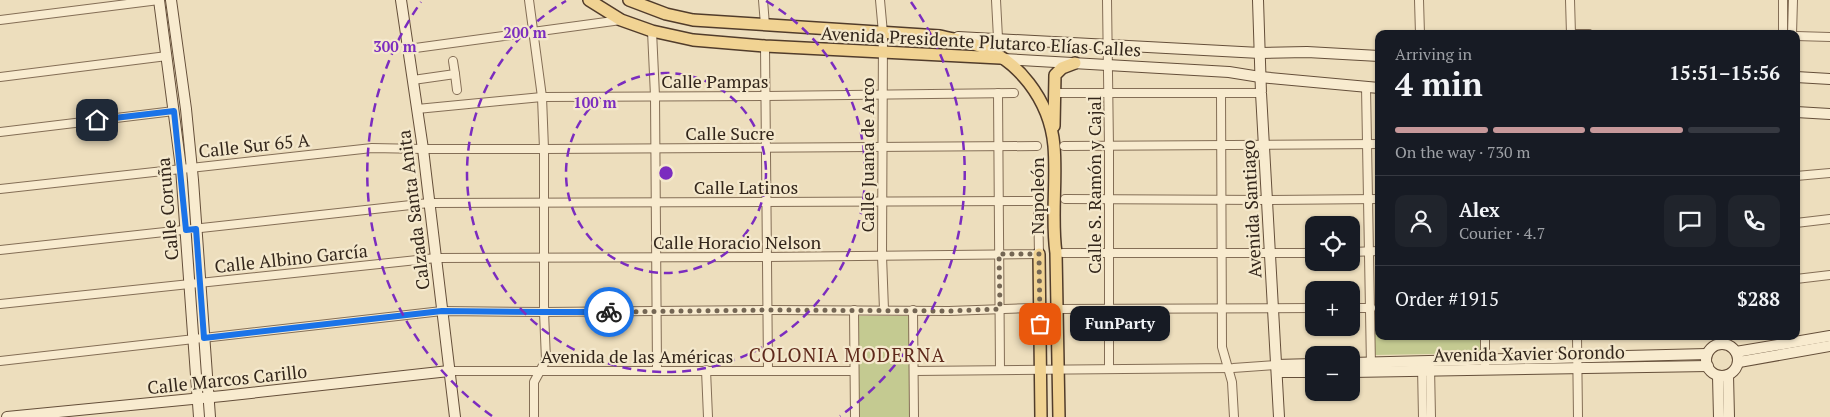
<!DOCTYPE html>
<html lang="en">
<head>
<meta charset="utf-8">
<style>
  :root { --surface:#171b24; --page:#20242c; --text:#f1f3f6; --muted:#9ea1a6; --line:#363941; --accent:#c6989a }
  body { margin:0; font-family:"PT Serif",serif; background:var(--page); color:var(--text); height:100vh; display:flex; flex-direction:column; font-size:19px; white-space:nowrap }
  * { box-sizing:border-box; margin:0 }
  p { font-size:16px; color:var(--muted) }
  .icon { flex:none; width:28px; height:28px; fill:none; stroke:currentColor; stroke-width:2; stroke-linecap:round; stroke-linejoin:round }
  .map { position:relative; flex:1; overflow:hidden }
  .sheet { position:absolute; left:1375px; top:30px; width:425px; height:310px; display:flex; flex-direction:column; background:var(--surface); border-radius:10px; box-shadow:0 1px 4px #0004 }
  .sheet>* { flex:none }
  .tools { position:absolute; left:1305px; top:216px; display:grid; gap:10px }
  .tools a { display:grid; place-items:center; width:55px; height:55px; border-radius:10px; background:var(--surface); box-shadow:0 1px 4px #0004; font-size:25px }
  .pin { position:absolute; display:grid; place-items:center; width:42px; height:42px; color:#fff; margin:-21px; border-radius:10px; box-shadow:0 2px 8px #0006 }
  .courier { position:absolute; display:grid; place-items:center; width:50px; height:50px; margin:-25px; border:4px solid #1a73e8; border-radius:50%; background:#fff; color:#222; box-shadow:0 1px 6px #0007 }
  .bubble { position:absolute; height:35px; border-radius:10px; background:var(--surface); box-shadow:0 1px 4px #0004; font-size:16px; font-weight:600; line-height:35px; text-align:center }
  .overview em { font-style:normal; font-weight:600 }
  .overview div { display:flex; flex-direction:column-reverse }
  .overview { display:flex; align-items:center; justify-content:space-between; height:85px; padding:0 20px }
  h1 { font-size:32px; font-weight:600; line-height:38px }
  .bar { display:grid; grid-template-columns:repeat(4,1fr); gap:8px 5px; align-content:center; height:60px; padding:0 20px }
  .bar i { height:6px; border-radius:4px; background:var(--line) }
  .bar .current { background:var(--accent) }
  .bar p { grid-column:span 4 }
  .line { display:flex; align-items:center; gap:12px; padding:0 20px; border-top:1px solid var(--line) }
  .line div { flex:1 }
  .round { display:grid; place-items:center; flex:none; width:52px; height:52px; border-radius:10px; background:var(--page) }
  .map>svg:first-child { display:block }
</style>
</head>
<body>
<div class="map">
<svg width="1830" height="417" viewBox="0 0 1830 417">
  <rect width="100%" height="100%" fill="#eddebd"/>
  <g fill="#c4ca91">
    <polygon points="1373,312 1379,312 1379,336 1481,336 1482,353 1374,355"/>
    <polygon points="858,316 911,316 913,417 858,417"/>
  </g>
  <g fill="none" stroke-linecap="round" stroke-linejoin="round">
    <g stroke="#846e56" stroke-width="10">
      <g id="street">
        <polyline points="529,0 542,97 544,149 544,312 546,360 534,382 534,417"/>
        <polyline points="763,0 765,25"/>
        <polyline points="880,0 883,33 882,256 884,310"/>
        <polyline points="996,0 998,38"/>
        <polyline points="1107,0 1109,147 1109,369"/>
        <polyline points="1419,0 1420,34"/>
        <polyline points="1570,0 1571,34"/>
        <polyline points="0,20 159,0"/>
        <polyline points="652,31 655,96 657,370"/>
        <polyline points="1571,34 1589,34"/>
        <polyline points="1783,34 1783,0"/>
        <polyline points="1792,34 1793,0"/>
        <polyline points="1796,36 1830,37"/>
        <polyline points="765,46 768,370"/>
        <polyline points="408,49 621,20"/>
        <polyline points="455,74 457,90"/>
        <polyline points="0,77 167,56"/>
        <polyline points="413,80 455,74 453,61"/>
        <polyline points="1366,87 1371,366"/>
        <polyline points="998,93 1000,370"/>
        <polyline points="1054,93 1261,93"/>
        <polyline points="1221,93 1222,347 1232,382 1234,417"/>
        <polyline points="417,109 542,97 766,96 1014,93"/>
        <polyline points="0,132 174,111"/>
        <polyline points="1064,146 1379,144"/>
        <polyline points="1796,176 1830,173"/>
        <polyline points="0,189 372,148 423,149 544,149 1037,146"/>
        <polyline points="1065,199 1267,200 1379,199"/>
        <polyline points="1796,223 1830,219"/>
        <polyline points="0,250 429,203 1033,201"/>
        <polyline points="1351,252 1379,251"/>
        <polyline points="1063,253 1314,253"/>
        <polyline points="1796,279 1830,275"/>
        <polyline points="0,304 436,258 767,257 1039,254 1038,201"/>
        <polyline points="1351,308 1371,308"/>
        <polyline points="1057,309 1314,308"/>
        <polyline points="854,310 855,417"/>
        <polyline points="913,310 914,417"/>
        <polyline points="1485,336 1485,364"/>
        <polyline points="1577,336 1578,417"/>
        <polyline points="0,361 442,311 544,312 768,310 949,311 1033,308"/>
        <polyline points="1422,367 1423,417"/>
        <polyline points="1430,367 1431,417"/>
        <polyline points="706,370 708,417"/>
        <polyline points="449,371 854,371"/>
        <polyline points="914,371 1233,368 1276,365"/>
      </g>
    </g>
    <g stroke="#654f3a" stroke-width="12">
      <g id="secondary">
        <polyline points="159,0 181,168 199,417"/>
        <polyline points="171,0 186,109 193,180 210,417"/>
        <polyline points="401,0 423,149 455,417"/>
        <polyline points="1258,0 1261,93 1279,417"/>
        <polyline points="958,37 1260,53 1307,52 1379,56"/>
        <polyline points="1003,59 1229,72 1260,77 1379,88"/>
        <polyline points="1796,77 1830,79"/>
        <polyline points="1796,112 1830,114"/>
        <circle cx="1722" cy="360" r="16"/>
        <polyline points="1736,352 1830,336"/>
        <polyline points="1739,362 1830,346"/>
        <polyline points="1351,363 1707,354"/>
        <polyline points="1276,365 1314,364"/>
        <polyline points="1277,372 1314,372"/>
        <polyline points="1351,372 1708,366"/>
        <polyline points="1728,375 1729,417"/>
        <polyline points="1718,376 1719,417"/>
        <polyline points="7,417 223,396 449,371"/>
      </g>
    </g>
    <g stroke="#513c2b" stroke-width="14">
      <g id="primary">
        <polyline points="589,0 621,20 652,31 693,40 765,46 1000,58"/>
        <path d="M 629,0 L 666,14 L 693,20 L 940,36 C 951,39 962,40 973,44 C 1018,57 1050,101 1054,146 C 1057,182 1051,218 1056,253 L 1059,417"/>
        <polyline points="1054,126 1055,75 1062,68 1075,63"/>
        <polyline points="1039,254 1041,417"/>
      </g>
    </g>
    <use href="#street" stroke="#f8ebcf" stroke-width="8"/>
    <use href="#secondary" stroke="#f8ebcf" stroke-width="10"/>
    <use href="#primary" stroke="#f1d393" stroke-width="11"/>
  </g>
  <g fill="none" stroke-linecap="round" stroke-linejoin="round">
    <polyline stroke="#746654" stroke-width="5" stroke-dasharray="0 9" points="609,312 768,310 949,311 1000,309 999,254 1039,254 1040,324"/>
    <polyline stroke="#1a73e8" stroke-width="6" points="97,120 174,111 186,230 196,229 204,338 442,311 544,312 609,312"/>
  </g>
  <g fill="none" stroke="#7b2cbf" stroke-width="2.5" stroke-dasharray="9 6">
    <circle cx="666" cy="173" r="100"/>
    <path d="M766 1A199 199 0 1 1 566 1"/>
    <path d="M492 416A299 299 0 0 1 421 2M911 2A299 299 0 0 1 840 416"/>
  </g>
  <g text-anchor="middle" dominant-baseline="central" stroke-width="4.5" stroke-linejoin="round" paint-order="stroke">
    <g font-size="18" fill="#33261b" stroke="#f4e8cc">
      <text transform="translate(981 41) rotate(3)">Avenida Presidente Plutarco Elías Calles</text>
      <text x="715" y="81">Calle Pampas</text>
      <text x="730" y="133">Calle Sucre</text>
      <text transform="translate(254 145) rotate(-6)">Calle Sur 65 A</text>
      <text transform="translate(867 155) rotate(-90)">Calle Juana de Arco</text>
      <text transform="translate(1094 185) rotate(-90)">Calle S. Ramón y Cajal</text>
      <text x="746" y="187">Calle Latinos</text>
      <text transform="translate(1037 196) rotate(-90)">Napoleón</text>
      <text transform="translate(167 209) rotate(-95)">Calle Coruña</text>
      <text transform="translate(1251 209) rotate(-93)">Avenida Santiago</text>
      <text transform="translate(413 210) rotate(-97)">Calzada Santa Anita</text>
      <text x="737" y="242">Calle Horacio Nelson</text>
      <text transform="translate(291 258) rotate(-6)">Calle Albino García</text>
      <text transform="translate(1529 353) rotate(-1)">Avenida Xavier Sorondo</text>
      <text x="637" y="356">Avenida de las Américas</text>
      <text transform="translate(227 379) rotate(-6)">Calle Marcos Carillo</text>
    </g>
    <g font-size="19" letter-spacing="1" fill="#5f291b" stroke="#f4e8cc">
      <text x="847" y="354">COLONIA MODERNA</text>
    </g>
  </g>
  <circle cx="666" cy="173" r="8" fill="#7b2cbf" stroke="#f4e8cc" stroke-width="2.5"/>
  <g font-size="15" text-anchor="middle" font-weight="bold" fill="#7b2cbf" stroke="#f4e8cc" stroke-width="4.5" stroke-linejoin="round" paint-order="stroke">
    <text x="525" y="38">200 m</text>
    <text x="395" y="52">300 m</text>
    <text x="595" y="108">100 m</text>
  </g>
</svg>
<div class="tools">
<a><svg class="icon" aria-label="locate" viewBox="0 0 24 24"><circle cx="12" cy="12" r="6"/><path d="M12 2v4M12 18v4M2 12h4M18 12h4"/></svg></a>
<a>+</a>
<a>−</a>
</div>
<div class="pin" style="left:1040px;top:324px;background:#ea580c"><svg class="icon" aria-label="bag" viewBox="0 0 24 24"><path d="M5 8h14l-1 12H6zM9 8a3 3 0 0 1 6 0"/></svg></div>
<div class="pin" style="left:97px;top:120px;background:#1f2937"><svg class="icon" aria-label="home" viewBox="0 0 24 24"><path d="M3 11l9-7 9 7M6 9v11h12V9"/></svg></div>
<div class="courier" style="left:609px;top:312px"><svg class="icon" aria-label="bike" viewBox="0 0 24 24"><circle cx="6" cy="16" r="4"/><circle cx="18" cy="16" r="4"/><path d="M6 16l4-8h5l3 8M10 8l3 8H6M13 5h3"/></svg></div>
<div class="bubble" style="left:1070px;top:306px;width:100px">FunParty</div>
<section class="sheet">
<div class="overview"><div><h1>4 min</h1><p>Arriving in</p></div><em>15:51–15:56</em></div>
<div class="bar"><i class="current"></i><i class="current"></i><i class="current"></i><i></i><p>On the way · 730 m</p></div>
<div class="line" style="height:90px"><a class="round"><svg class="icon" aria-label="person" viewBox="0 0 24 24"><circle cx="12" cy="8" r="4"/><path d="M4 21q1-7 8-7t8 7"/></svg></a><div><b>Alex</b><p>Courier · 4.7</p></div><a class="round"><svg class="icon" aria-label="chat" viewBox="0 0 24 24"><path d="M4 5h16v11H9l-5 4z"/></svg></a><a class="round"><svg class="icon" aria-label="phone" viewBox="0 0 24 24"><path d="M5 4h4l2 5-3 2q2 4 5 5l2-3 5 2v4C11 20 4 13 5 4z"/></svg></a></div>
<div class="line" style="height:65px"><div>Order #1915</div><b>$288</b></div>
</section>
</div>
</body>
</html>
